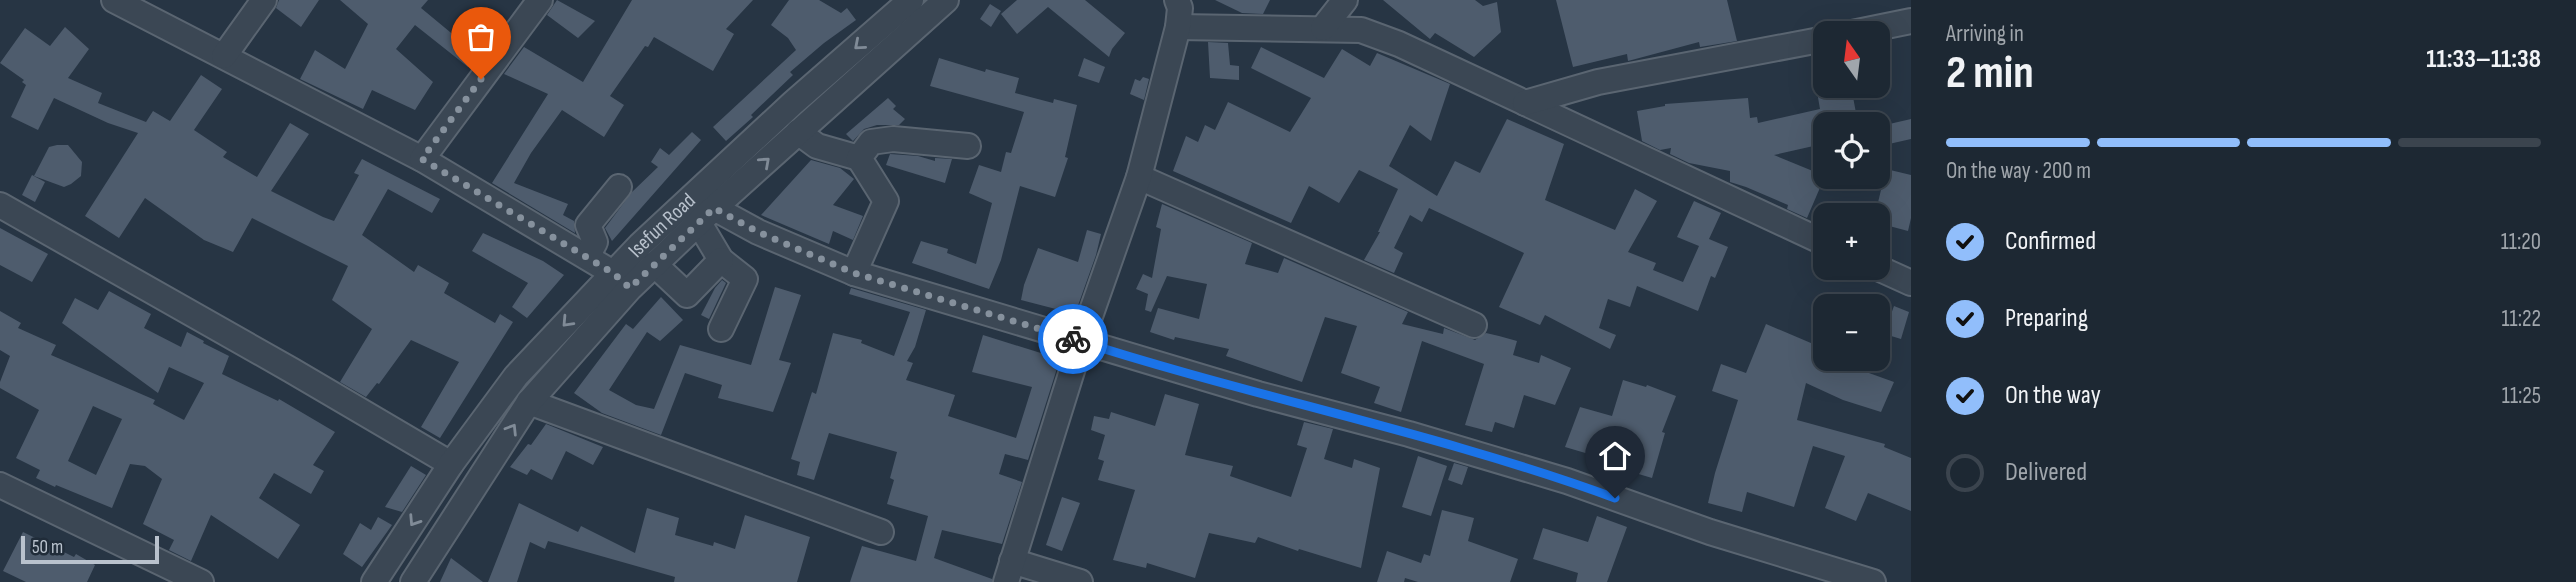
<!DOCTYPE html>
<html lang="en">
<head>
<meta charset="utf-8">
<style>
  :root { --surface:#1d2833; --page:#2a343f; --text:#f1f3f6; --muted:#a0a6ac; --line:#3b444e; --accent:#91befb }
  body { margin:0; font-family:"Sofia Sans Condensed",sans-serif; background:var(--page); color:var(--text); height:100vh; display:flex; flex-direction:column; font-size:26px; white-space:nowrap }
  * { box-sizing:border-box; margin:0 }
  p { font-size:23px; color:var(--muted) }
  .icon { flex:none; width:38px; height:38px; fill:none; stroke:currentColor; stroke-width:2; stroke-linecap:round; stroke-linejoin:round }
  .map { position:relative; flex:1; overflow:hidden }
  .drawer { display:flex; flex-direction:column; background:var(--surface); width:665px }
  .drawer>* { flex:none }
  .needle { width:46px; rotate:346deg }
  .fabs { position:absolute; left:1813px; top:21px; display:grid; gap:14px }
  .fabs a { display:grid; place-items:center; width:77px; height:77px; border-radius:14px; background:var(--surface); box-shadow:0 7px 28px #0002,0 0 0 2px var(--line); font-size:35px }
  .scale { position:absolute; left:21px; bottom:18px; width:138px; box-sizing:border-box; padding-left:7px; border:4px solid #b9c2cd; border-top:0; font-size:19px; line-height:24px; white-space:nowrap; color:#b9c2cd; -webkit-text-stroke:5px #202c39; paint-order:stroke }
  .pin { position:absolute; display:grid; place-items:center; width:60px; height:60px; color:#fff; margin:-72px -30px; border-radius:50% 50% 50% 0; rotate:-45deg; box-shadow:0 0 7px #0007 }
  .pin .icon { rotate:45deg }
  .courier { position:absolute; display:grid; place-items:center; width:70px; height:70px; margin:-35px; border:5px solid #1a73e8; border-radius:50%; background:#fff; color:#222; box-shadow:0 2px 9px #0007 }
  .overview em { font-style:normal; font-weight:700 }
  .overview div { display:flex; flex-direction:column-reverse }
  .overview { display:flex; align-items:center; justify-content:space-between; height:119px; padding:0 35px }
  h1 { font-size:46px; font-weight:700; line-height:52px }
  .bar { display:grid; grid-template-columns:repeat(4,1fr); gap:10px 7px; align-content:center; height:84px; padding:0 35px }
  .bar i { height:9px; border-radius:5px; background:var(--line) }
  .bar .active { background:var(--accent) }
  .bar p { grid-column:span 4 }
  ol { padding:0 35px; list-style:none }
  li { display:flex; align-items:center; gap:21px; height:77px }
  li p { margin-inline-start:auto }
  li .icon { padding:7px; border-radius:50%; background:var(--accent); color:#111; stroke-width:4 }
  li:last-child { color:var(--muted) }
  li i { width:38px; height:38px; border:4px solid var(--line); border-radius:50% }
  main { display:flex; flex:1; min-height:0 }
  .map>svg:first-child { display:block }
</style>
</head>
<body>
<main>
<div class="map">
<svg width="1911" height="582" viewBox="0 0 1911 582">
  <rect width="100%" height="100%" fill="#273544"/>
  <g fill="#4e5c6d" fill-rule="evenodd">
    <polygon points="279,0 319,0 301,27 276,8"/>
    <polygon points="340,0 428,0 421,8 479,56 468,67 415,25 396,49 433,82 415,110 372,90 363,109 300,79 315,50 345,69 368,24"/>
    <polygon points="557,0 595,21 578,38 547,15"/>
    <polygon points="632,0 753,0 726,29 734,34 713,71 654,37 648,47 645,46 610,96 624,105 604,137 562,110 531,153 514,183 568,204 563,215 574,221 575,233 492,183 548,94 504,74 524,47 583,82"/>
    <polygon points="789,0 819,0 841,13 847,8 856,20 824,43 790,72 793,75 751,115 753,117 726,141 713,127 796,50 788,38 771,25"/>
    <polygon points="1017,0 1085,0 1125,33 1112,49 1109,57 1048,7 1017,34 1001,14"/>
    <polygon points="1215,0 1270,0 1263,14 1242,13"/>
    <polygon points="1383,0 1475,0 1483,6 1497,2 1501,32 1474,57 1435,33 1430,39"/>
    <polygon points="1556,0 1727,0 1737,41 1700,47 1699,42 1628,61 1627,54 1573,67"/>
    <polygon points="990,4 1001,11 991,27 980,19"/>
    <polygon points="65,27 89,49 68,78 102,93 98,103 146,122 153,111 170,121 201,75 222,89 194,130 227,152 223,157 257,177 290,123 309,134 271,191 323,217 334,221 359,175 354,173 362,159 440,199 432,213 388,189 362,235 414,272 418,265 449,283 444,293 495,323 500,314 513,322 440,438 421,427 459,362 411,340 379,384 377,383 366,397 340,382 372,329 332,300 348,266 252,218 233,252 204,240 145,198 119,238 85,216 138,133 108,123 54,98 38,130 11,117 26,85 22,82 24,80 0,63 25,28 50,46"/>
    <polygon points="1208,42 1228,43 1230,65 1239,66 1239,80 1210,78"/>
    <polygon points="1261,47 1324,78 1342,49 1370,66 1377,53 1450,84 1431,141 1410,125 1389,166 1437,196 1455,161 1480,173 1507,119 1564,144 1545,200 1615,230 1635,189 1657,201 1628,252 1656,263 1653,270 1683,282 1699,246 1677,237 1694,201 1721,213 1709,239 1728,247 1715,278 1711,276 1698,311 1637,286 1630,307 1608,299 1599,328 1616,335 1610,349 1545,315 1540,325 1499,307 1524,253 1429,208 1422,222 1410,215 1394,248 1403,253 1394,273 1364,260 1380,232 1378,232 1398,189 1359,170 1339,203 1309,186 1291,223 1173,171 1186,136 1198,142 1205,125 1215,130 1228,102 1290,132 1311,98 1251,68"/>
    <polygon points="939,58 985,72 986,69 1019,78 1015,93 1053,103 1054,99 1077,105 1065,157 1068,158 1055,197 1020,186 1001,260 989,289 912,263 921,241 948,249 947,253 976,264 992,203 969,193 979,165 1001,172 1006,152 1011,153 1024,112 930,86"/>
    <polygon points="1084,58 1105,67 1099,83 1078,76"/>
    <polygon points="1143,77 1149,79 1144,100 1130,94 1135,79 1140,81"/>
    <polygon points="1816,86 1851,86 1856,113 1850,114 1852,124 1814,124 1818,145 1774,155 1825,176 1807,218 1787,209 1788,205 1746,187 1730,182 1730,171 1689,163 1670,154 1671,148 1660,150 1642,141 1637,111 1665,106 1665,104 1748,98 1750,118 1757,117 1758,123 1820,109"/>
    <polygon points="888,98 896,106 893,109 905,119 899,125 877,125 864,129 853,141 846,134"/>
    <polygon points="1911,119 1911,139 1889,144 1885,125"/>
    <polygon points="692,132 701,140 612,241 605,228 632,192 658,167 651,162 660,148 669,155"/>
    <polygon points="57,145 68,145 82,162 81,176 71,184 64,187 34,176 49,147"/>
    <polygon points="890,154 918,156 935,161 935,158 952,159 945,183 886,165"/>
    <polygon points="811,160 840,168 854,179 833,205 863,216 853,240 833,231 829,244 761,215"/>
    <polygon points="1886,169 1911,175 1911,218 1908,231 1878,223 1878,215 1875,215"/>
    <polygon points="32,175 45,182 35,202 22,195"/>
    <polygon points="1162,204 1252,243 1245,264 1278,273 1284,258 1408,312 1402,324 1443,334 1444,328 1475,340 1486,333 1499,336 1517,341 1513,355 1539,363 1541,355 1571,368 1555,405 1524,395 1514,428 1495,422 1492,432 1465,425 1484,364 1422,341 1401,412 1374,403 1380,387 1341,373 1357,326 1325,317 1302,382 1226,356 1229,349 1175,337 1174,340 1150,332 1158,308 1199,319 1207,284 1167,276 1151,312 1145,310 1148,294 1136,289 1143,274 1152,278 1161,229 1156,227"/>
    <polygon points="0,228 48,254 32,282 0,265"/>
    <polygon points="1087,230 1101,234 1096,255 1075,314 1021,300 1024,285 1038,248 1078,262"/>
    <polygon points="483,233 543,261 564,275 527,318 512,307 528,283 472,251"/>
    <polygon points="722,280 726,283 709,319 701,315 715,288"/>
    <polygon points="775,287 801,295 779,360 791,363 773,412 718,398 722,385 685,373 661,435 602,413 574,393 626,324 633,329 661,297 683,320 660,341 647,332 609,390 636,405 654,409 680,345 751,365"/>
    <polygon points="851,288 926,310 915,347 907,361 913,363 906,380 955,395 948,416 1016,438 1032,387 972,372 983,335 1060,359 1028,460 1005,454 999,474 1022,482 1002,544 942,530 934,558 992,579 992,582 850,582 862,546 916,561 928,516 887,504 894,480 890,478 897,452 829,433 814,480 797,475 800,462 791,459 812,392 816,394 833,333 862,340 861,343 894,356 910,312 849,294"/>
    <path d="M 109,291 L 151,314 L 144,328 L 181,347 L 187,332 L 204,341 L 203,343 L 229,356 L 222,374 L 278,401 L 279,399 L 335,432 L 313,465 L 324,471 L 311,494 L 274,473 L 259,498 L 300,525 L 278,559 L 211,515 L 191,561 L 169,550 L 174,540 L 143,524 L 162,479 L 145,466 L 130,464 L 112,508 L 56,485 L 55,487 L 36,478 L 40,470 L 16,458 L 39,410 L 0,388 L 0,382 L 10,356 L 0,350 L 0,311 L 21,323 L 18,328 L 56,345 L 51,355 L 155,400 L 153,404 L 184,420 L 204,383 L 169,367 L 158,393 L 62,323 L 75,298 L 98,310 ZM 93,406 L 122,419 L 96,475 L 68,461 Z"/>
    <polygon points="1894,306 1909,312 1901,339 1878,332 1878,311 1890,317"/>
    <polygon points="1766,324 1825,349 1825,359 1859,359 1855,368 1894,382 1881,412 1843,400 1806,383 1797,420 1885,444 1884,447 1911,458 1911,511 1868,493 1856,521 1825,508 1845,456 1813,446 1794,507 1747,492 1742,512 1708,503 1715,473 1738,400 1712,391 1721,364 1746,373"/>
    <polygon points="1623,380 1646,387 1647,385 1676,396 1662,432 1665,433 1652,478 1625,470 1626,465 1565,447 1580,407 1612,416"/>
    <polygon points="1165,394 1199,404 1185,455 1233,466 1230,476 1291,497 1307,448 1297,445 1304,422 1333,429 1324,459 1352,468 1354,459 1380,468 1361,568 1299,549 1298,551 1258,537 1255,543 1209,533 1195,578 1147,563 1146,568 1113,560 1135,490 1098,480 1104,461 1098,459 1105,435 1091,430 1094,416 1109,419 1111,412 1155,426"/>
    <polygon points="546,424 603,447 593,465 566,451 552,480 531,469 527,475 510,467 528,444 531,445"/>
    <polygon points="1418,456 1447,466 1431,516 1402,507"/>
    <polygon points="1454,463 1468,467 1462,485 1448,480"/>
    <polygon points="411,466 426,475 402,512 385,507"/>
    <polygon points="1062,497 1080,503 1062,551 1046,545"/>
    <polygon points="519,503 578,532 581,526 635,553 647,508 679,518 675,535 713,546 714,542 735,549 745,515 810,537 797,582 674,582 675,577 548,541 545,549 530,542 517,582 488,582"/>
    <polygon points="1442,510 1474,518 1468,541 1518,559 1510,582 1418,582 1405,578 1404,582 1377,582 1387,551 1421,563 1424,554 1430,556"/>
    <polygon points="1597,516 1627,527 1607,582 1576,582 1578,573 1533,559 1543,528 1588,542"/>
    <polygon points="378,517 392,525 362,567 343,554 360,523 371,530"/>
    <polygon points="23,532 74,557 76,554 95,565 87,582 26,582 3,571"/>
    <polygon points="451,558 483,582 440,582"/>
  </g>
  <g fill="none" stroke-linecap="round" stroke-linejoin="round">
    <g stroke="#5a6571" stroke-width="28">
      <g id="minor">
        <polyline points="114,0 422,159 613,273 624,282"/>
        <polyline points="1178,27 1361,30 1399,44 1825,243"/>
        <polyline points="1323,28 1345,0"/>
        <polyline points="1852,33 1911,21"/>
        <polyline points="224,56 264,0"/>
        <polyline points="1525,103 1598,82 1825,39"/>
        <polyline points="798,132 817,146 859,158"/>
        <polyline points="422,159 540,0"/>
        <polyline points="1139,177 1474,325"/>
        <polyline points="0,205 291,370 451,464"/>
        <polyline points="714,208 758,232 854,273 1258,394 1409,434 1567,481 1710,532 1873,582"/>
        <polyline points="699,223 721,260 745,279 721,329"/>
        <polyline points="587,257 595,242 588,225 619,187"/>
        <polyline points="654,264 687,295 721,260"/>
        <polyline points="1878,268 1911,283"/>
        <polyline points="854,273 886,201 859,158 871,142 893,139 968,146"/>
        <polyline points="529,402 881,532"/>
        <polyline points="0,485 201,582"/>
        <polyline points="1012,561 1080,582"/>
        <path id="s1" d="M 374,582 L 451,464 L 516,376 L 640,245 L 793,103 L 911,0"/>
        <polyline points="413,582 529,402 630,288 714,208 946,0"/>
        <polyline points="1006,582 1081,342 1139,177 1178,27 1180,8 1177,0"/>
      </g>
    </g>
    <use href="#minor" stroke="#3b4754" stroke-width="24"/>
  </g>
  <defs><path id="oneway-chevron" d="M-2-3.5L2.5 0L-2 3.5" fill="none" stroke-width="1.6" stroke-linecap="round" stroke-linejoin="round" transform="scale(1.75)"/></defs>
  <g stroke="#808b97">
    <use href="#oneway-chevron" transform="translate(859 45) rotate(139)"/>
    <use href="#oneway-chevron" transform="translate(765 162) rotate(-42)"/>
    <use href="#oneway-chevron" transform="translate(567 322) rotate(133)"/>
    <use href="#oneway-chevron" transform="translate(512 429) rotate(-58)"/>
    <use href="#oneway-chevron" transform="translate(414 521) rotate(123)"/>
  </g>
  <g fill="none" stroke-linecap="round" stroke-linejoin="round">
    <polyline stroke="#86919d" stroke-width="7" stroke-dasharray="0 12.6" points="481,79 422,159 613,273 630,288 714,208 758,232 854,273 1073,339"/>
    <path stroke="#1a73e8" stroke-width="9" d="M 1073,339 C 1252,397 1438,433 1615,498"/>
  </g>
  <g text-anchor="middle" dominant-baseline="central" stroke-width="5" stroke-linejoin="round" paint-order="stroke">
    <g font-size="21" fill="#b9c2cd" stroke="#202c39">
      <text stroke="none"><textPath href="#s1" startOffset="460">Isefun Road</textPath></text>
    </g>
  </g>
</svg>
<div class="fabs">
<a><svg class="needle" viewBox="-14 -14 28 28"><path d="M0-13l5 13h-10z" fill="#e53935"/><path d="M0 13l5-13h-10z" fill="#a0a6ac"/></svg></a>
<a><svg class="icon" aria-label="locate" viewBox="0 0 24 24"><circle cx="12" cy="12" r="6"/><path d="M12 2v4M12 18v4M2 12h4M18 12h4"/></svg></a>
<a>+</a>
<a>−</a>
</div>
<div class="scale">50 m</div>
<div class="pin" style="left:481px;top:79px;background:#ea580c"><svg class="icon" aria-label="bag" viewBox="0 0 24 24"><path d="M5 8h14l-1 12H6zM9 8a3 3 0 0 1 6 0"/></svg></div>
<div class="pin" style="left:1615px;top:498px;background:#1f2937"><svg class="icon" aria-label="home" viewBox="0 0 24 24"><path d="M3 11l9-7 9 7M6 9v11h12V9"/></svg></div>
<div class="courier" style="left:1073px;top:339px"><svg class="icon" aria-label="bike" viewBox="0 0 24 24"><circle cx="6" cy="16" r="4"/><circle cx="18" cy="16" r="4"/><path d="M6 16l4-8h5l3 8M10 8l3 8H6M13 5h3"/></svg></div>
</div>
<section class="drawer">
<div class="overview"><div><h1>2 min</h1><p>Arriving in</p></div><em>11:33–11:38</em></div>
<div class="bar"><i class="active"></i><i class="active"></i><i class="active"></i><i></i><p>On the way · 200 m</p></div>
<ol>
<li><svg class="icon" aria-label="check" viewBox="0 0 24 24"><path d="M5 12l5 5 9-10"/></svg>Confirmed<p>11:20</p></li>
<li><svg class="icon" aria-label="check" viewBox="0 0 24 24"><path d="M5 12l5 5 9-10"/></svg>Preparing<p>11:22</p></li>
<li><svg class="icon" aria-label="check" viewBox="0 0 24 24"><path d="M5 12l5 5 9-10"/></svg>On the way<p>11:25</p></li>
<li><i></i>Delivered</li>
</ol>
</section>
</main>
</body>
</html>
